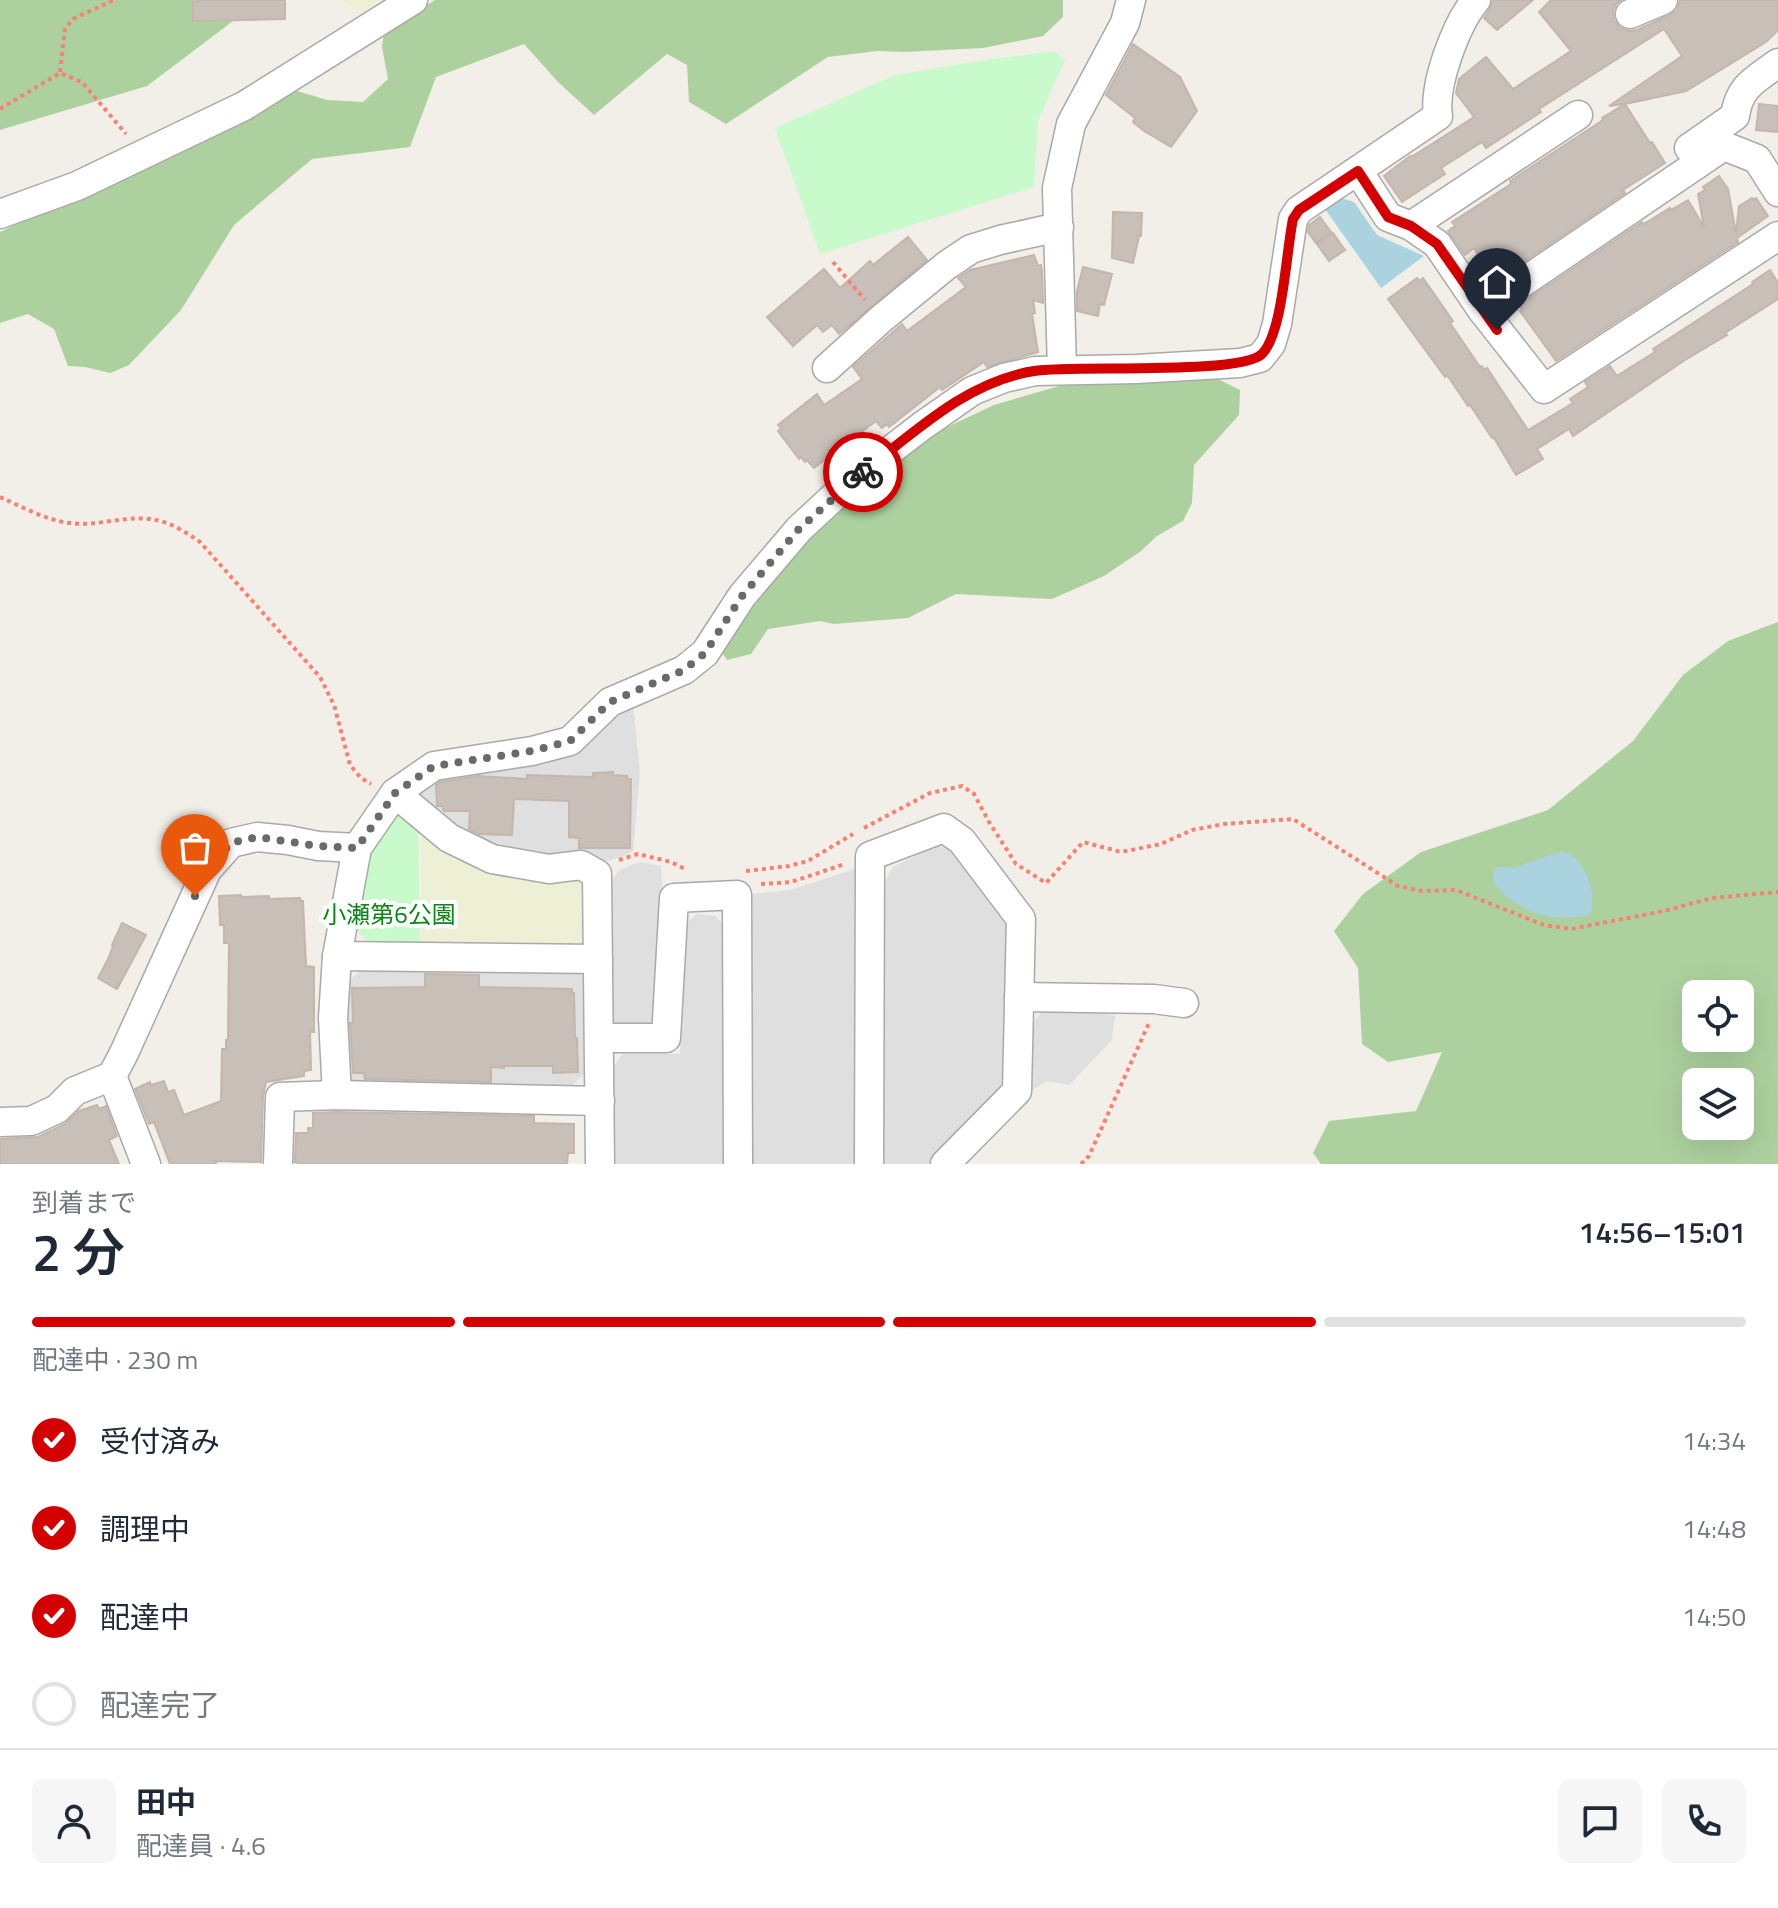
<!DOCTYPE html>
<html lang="ja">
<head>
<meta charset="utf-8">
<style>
  :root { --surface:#fff; --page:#f6f6f7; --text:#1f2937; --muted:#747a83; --line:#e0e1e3; --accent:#d40000 }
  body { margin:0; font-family:"Titillium Web","Noto Sans JP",sans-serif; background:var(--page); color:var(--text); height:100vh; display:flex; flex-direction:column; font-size:30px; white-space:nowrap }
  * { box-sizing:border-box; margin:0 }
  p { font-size:26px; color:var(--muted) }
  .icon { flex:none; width:44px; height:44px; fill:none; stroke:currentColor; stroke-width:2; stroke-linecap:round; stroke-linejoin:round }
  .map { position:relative; height:1164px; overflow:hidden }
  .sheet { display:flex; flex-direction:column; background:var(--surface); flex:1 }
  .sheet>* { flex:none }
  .tools { position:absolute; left:1682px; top:980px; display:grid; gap:16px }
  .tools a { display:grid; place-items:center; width:72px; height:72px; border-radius:12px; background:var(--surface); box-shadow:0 8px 32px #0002; font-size:40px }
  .pin { position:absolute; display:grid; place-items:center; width:68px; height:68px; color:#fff; margin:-82px -34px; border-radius:50% 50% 50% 0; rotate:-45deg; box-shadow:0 0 8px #0007 }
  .pin .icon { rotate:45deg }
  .courier { position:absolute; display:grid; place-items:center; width:80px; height:80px; margin:-40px; border:6px solid #d40000; border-radius:50%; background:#fff; color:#222; box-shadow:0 2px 10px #0007 }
  .headline em { font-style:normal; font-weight:600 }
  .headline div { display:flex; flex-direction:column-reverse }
  .headline { display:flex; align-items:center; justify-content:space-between; height:136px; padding:0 32px }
  h1 { font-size:52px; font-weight:600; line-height:60px }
  .bar { display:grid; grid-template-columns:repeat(4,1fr); gap:12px 8px; align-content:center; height:96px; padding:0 32px }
  .bar i { height:10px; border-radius:6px; background:var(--line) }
  .bar .on { background:var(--accent) }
  .bar p { grid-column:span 4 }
  .line { display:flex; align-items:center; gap:20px; padding:0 32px; border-top:2px solid var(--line) }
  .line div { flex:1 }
  .round { display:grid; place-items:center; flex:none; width:84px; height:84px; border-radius:12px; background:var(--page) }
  ol { padding:0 32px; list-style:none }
  li { display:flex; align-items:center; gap:24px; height:88px }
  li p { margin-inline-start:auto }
  li .icon { padding:8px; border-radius:50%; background:var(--accent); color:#fff; stroke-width:4 }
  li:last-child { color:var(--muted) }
  li i { width:44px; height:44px; border:4px solid var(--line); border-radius:50% }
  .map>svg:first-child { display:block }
</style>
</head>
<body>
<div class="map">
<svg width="1778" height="1164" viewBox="0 0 1778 1164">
  <rect width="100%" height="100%" fill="#f2efe9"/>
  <g fill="#e0dfdf">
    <polygon points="633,705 640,772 633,851 622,857 596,864 482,846 416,795 417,783 613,718"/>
    <polygon points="936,846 954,849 1000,907 1009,939 1007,1071 999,1092 929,1164 879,1164 881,889 893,867"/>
    <polygon points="640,862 661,866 662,884 658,1018 645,1033 623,1032 610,1017 611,882 619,870"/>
    <polygon points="861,867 857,1164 748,1164 750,894 790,890"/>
    <polygon points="696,914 715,916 729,930 726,1164 609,1164 610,1070 623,1054 680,1054 684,926"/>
    <polygon points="572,965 588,983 585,1073 573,1085 356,1084 341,1071 343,1026 350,980 364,967"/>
    <polygon points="1044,1009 1115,1015 1112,1040 1069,1085 1047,1081 1031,1091 1031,1025"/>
  </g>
  <g fill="#eef0d5">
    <polygon points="340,0 387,0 369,16"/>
    <polygon points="421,827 577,874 587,885 587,933 573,946 422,944"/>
  </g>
  <g fill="#add19e" fill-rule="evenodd">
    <polygon points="0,0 261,0 147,86 0,130"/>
    <polygon points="435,0 1063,0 1063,17 1043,36 983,48 904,52 877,51 828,57 726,124 689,102 687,65 667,54 594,115 558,82 524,44 436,77 410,147 312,159 234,225 181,310 129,365 110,373 85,367 68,366 54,329 28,314 0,323 0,232 294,90 327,100 363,102 388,79 382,47 384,32"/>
    <polygon points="1161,376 1214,377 1240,390 1239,415 1194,465 1192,503 1183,521 1157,536 1141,551 1104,576 1052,599 956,594 908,618 834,624 820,621 768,629 751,654 727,660 720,650 820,520 943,429 994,405 1059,386"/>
    <path d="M 1778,622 L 1778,1164 L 1321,1164 L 1313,1153 L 1329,1121 L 1416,1111 L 1442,1052 L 1388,1062 L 1362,1044 L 1358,968 L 1334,931 L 1363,894 L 1421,852 L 1548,810 L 1633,741 L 1683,675 L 1728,641 ZM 1696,994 L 1740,994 L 1740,1038 L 1696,1038 ZM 1696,1082 L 1740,1082 L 1740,1126 L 1696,1126 Z"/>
  </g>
  <g fill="#c8facc">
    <polygon points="1055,51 1065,60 1038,121 1034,187 820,254 775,128 895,75 985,60"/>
    <polygon points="406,812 418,824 420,944 370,945 357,930 369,848 390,813"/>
  </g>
  <g fill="#aad3df">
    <polygon points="1338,197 1354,202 1377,235 1424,256 1381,288 1325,209"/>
    <path d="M 1562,851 C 1585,856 1599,896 1589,915 C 1559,922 1529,915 1506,896 C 1497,889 1491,882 1494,870 L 1498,867 L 1513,868 Z"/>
  </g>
  <g fill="#c7bfb8" stroke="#c4b6ab" stroke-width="2">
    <polygon points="198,0 285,0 285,19 193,21 193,2 198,2"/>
    <polygon points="1493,0 1533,0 1497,30 1484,18 1490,9"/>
    <polygon points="1551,0 1621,0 1616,4 1613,11 1614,20 1620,28 1629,31 1637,30 1670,15 1677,10 1680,0 1778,0 1778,30 1766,42 1686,91 1625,104 1650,143 1652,142 1665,163 1623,190 1625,193 1495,281 1474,248 1465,255 1448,231 1455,226 1452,222 1511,184 1510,181 1603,120 1602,118 1625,104 1609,106 1682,56 1664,29 1539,109 1541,112 1486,148 1482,142 1441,168 1445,174 1402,202 1384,176 1410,156 1413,156 1474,117 1456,93 1459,79 1486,57 1513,89 1571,51 1539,12"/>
    <polygon points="1133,44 1180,77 1197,111 1171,147 1144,131 1133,122 1135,118 1106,95"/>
    <polygon points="1759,104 1778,106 1778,132 1756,130"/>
    <polygon points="1719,176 1728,189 1736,233 1739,206 1752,198 1754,200 1756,198 1768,216 1737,238 1738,242 1556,361 1520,311 1522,310 1519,305 1642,222 1644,224 1670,208 1671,210 1688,200 1704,227 1698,194 1705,190 1703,187"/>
    <polygon points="1113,212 1142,213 1141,236 1139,236 1133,263 1112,258"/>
    <polygon points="1320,217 1331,232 1316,243 1308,232 1309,225"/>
    <polygon points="1333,233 1345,250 1329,261 1317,244"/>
    <polygon points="908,237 927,260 839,334 832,325 823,332 817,325 793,346 767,317 824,269 840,288 870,261 873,265"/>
    <polygon points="1034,255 1038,266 1041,265 1042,272 1043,303 1033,300 1035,313 1032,314 1038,352 987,367 984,362 942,390 940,387 889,427 887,424 882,428 876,421 814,468 807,460 805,462 801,457 799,459 778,431 781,429 778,425 817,394 824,405 862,379 853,367 902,324 907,331 966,287 958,278 970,270"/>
    <polygon points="1083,267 1112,274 1104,305 1100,304 1098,316 1077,311 1077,291"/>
    <polygon points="1770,270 1778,283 1778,299 1725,333 1727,335 1685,360 1573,436 1569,429 1537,449 1543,459 1516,475 1494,438 1492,438 1470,405 1468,406 1447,375 1445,377 1388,299 1417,278 1420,281 1423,278 1453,321 1450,323 1480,367 1482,366 1484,370 1487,368 1528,430 1573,403 1570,399 1588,387 1585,382 1610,366 1617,376 1623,372 1655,352 1653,349 1753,284 1752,282"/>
    <polygon points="613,772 613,775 627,776 627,779 631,779 630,848 579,848 579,838 569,837 569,801 514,799 512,835 479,834 469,829 470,811 444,811 442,806 437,806 436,785 440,782 478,776 527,779 527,775 593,777 593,773"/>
    <polygon points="241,895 241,897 269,896 269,899 300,898 301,901 303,901 306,966 314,967 314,1032 310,1032 311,1070 304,1071 304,1076 266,1082 263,1096 261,1162 215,1161 216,1164 170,1164 154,1122 149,1124 135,1089 150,1082 151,1085 164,1081 168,1092 174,1090 184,1115 221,1101 222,1049 226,1049 226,1040 228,1040 229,943 224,943 224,925 220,925 219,896"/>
    <polygon points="122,923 146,935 117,989 98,978 108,959 113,946 112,945"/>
    <polygon points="425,974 479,975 479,987 572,989 572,993 574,993 575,1038 577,1038 578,1072 553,1073 553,1066 504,1066 504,1068 491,1067 491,1082 365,1079 364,1073 353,1073 350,1023 353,1023 352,988 425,987"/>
    <polygon points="97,1105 99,1109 106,1106 117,1136 109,1140 119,1164 0,1164 0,1139 38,1137 65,1124 79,1111"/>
    <polygon points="337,1112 534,1116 534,1123 574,1124 574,1153 568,1153 567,1164 298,1164 297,1162 295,1162 296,1133 308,1133 308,1128 313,1128 313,1113"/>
  </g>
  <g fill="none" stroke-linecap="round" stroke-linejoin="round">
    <g stroke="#a9a9a9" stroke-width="31">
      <g id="minor">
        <polyline points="1630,14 1663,0"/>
        <path d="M 1689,148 L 1735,116 C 1739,86 1755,80 1778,63"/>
        <polyline points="1358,171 1388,217 1411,226 1437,244 1482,310 1544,389 1778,236"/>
        <polyline points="0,214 77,186 244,106 413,0"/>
        <polyline points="1411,226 1578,115"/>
        <polyline points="1482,310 1724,146 1757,159 1778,192"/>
        <polyline points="827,368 881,319 947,265 971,249 1000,240 1059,227"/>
        <polyline points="1062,370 1057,188 1071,124 1125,23 1131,0"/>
        <polyline points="395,793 449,838 492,859 549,869 581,865 597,874 600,1164"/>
        <polyline points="337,956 598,959"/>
        <polyline points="1019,997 1154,999 1184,1003"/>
        <polyline points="599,1038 666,1038 674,898 737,895 738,1164"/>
        <polyline points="112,1076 146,1164"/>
        <path d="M 337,1095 L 333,1018 L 337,956 L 357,848 L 395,793 L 434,766 L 532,751 L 570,741 L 610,702 L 684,670 L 705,653 L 742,596 L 799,529 L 853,479 L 922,426 L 972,391 L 1004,378 L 1035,371 L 1136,369 L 1240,363 L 1260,358 L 1271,344 L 1277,324 L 1293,219 L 1299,210 L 1438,116 C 1433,85 1456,24 1476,0"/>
        <polyline points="0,1122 31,1121 57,1109 75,1091 112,1076 124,1053 207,870 231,843 257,837 288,840 318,846 357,848"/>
        <polyline points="278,1164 280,1097 337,1095 600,1101"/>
        <polyline points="869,1164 870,856 944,828 962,841 1021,919 1017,1091 945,1164"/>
      </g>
    </g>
    <g stroke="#fa8072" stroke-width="4" stroke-dasharray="4 4" stroke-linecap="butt">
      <polyline points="60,72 65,29 73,19 114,0"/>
      <polyline points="0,109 60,73 82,82 126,134"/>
      <polyline points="833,262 865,300"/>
      <path d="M 0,497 C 20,506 48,521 70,523 C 98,527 128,514 156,520 C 172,523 187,533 200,542 L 320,677 L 334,705 L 350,765 L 361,778 L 371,784"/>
      <polyline points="864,828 930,793 962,786 974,794 989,822 1016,864 1046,883 1083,842 1121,852 1161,844 1192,830 1224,824 1293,819 1398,886 1422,891 1456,890 1544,925 1571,929 1664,911 1712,898 1778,892"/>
      <polyline points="619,860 638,854 671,862 687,870"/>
      <polyline points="746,871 789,866 808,861 853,834"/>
      <polyline points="761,884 791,882 845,864"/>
      <polyline points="1081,1164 1089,1156 1149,1023"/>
    </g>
    <use href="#minor" stroke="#fff" stroke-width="28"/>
  </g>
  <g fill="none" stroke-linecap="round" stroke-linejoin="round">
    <polyline stroke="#6b6a68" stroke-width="8" stroke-dasharray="0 14.4" points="195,896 207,870 231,843 257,837 318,846 357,848 395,793 434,766 532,751 570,741 610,702 684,670 705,653 742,596 799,529 863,472"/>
    <path stroke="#d40000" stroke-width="10" d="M 863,472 C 915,432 966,382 1034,371 C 1073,365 1242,375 1262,354 C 1283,333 1286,252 1293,219 L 1299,210 L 1358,171 L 1388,217 L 1411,226 L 1437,244 L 1497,330"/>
  </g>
  <g text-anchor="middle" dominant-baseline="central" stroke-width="8" stroke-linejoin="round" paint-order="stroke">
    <g font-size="24" fill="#0c8416" stroke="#fff">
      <text x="389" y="914">小瀬第6公園</text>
    </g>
  </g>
</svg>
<div class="tools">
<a><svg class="icon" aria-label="locate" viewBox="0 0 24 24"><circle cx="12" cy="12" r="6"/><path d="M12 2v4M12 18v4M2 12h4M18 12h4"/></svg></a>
<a><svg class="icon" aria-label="layers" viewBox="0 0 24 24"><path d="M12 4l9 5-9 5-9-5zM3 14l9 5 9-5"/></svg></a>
</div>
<div class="pin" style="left:195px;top:896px;background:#ea580c"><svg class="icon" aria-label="bag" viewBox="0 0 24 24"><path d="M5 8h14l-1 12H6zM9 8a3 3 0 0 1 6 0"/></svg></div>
<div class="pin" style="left:1497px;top:330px;background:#1f2937"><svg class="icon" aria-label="home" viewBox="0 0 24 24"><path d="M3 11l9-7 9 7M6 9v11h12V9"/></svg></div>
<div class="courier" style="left:863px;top:472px"><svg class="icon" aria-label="bike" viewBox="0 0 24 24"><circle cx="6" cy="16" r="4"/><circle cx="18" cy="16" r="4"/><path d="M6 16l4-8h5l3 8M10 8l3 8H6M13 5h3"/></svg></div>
</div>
<section class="sheet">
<div class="headline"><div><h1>2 分</h1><p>到着まで</p></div><em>14:56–15:01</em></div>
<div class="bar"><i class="on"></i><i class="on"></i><i class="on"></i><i></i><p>配達中 · 230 m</p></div>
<ol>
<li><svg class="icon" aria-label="check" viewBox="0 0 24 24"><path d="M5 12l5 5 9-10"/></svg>受付済み<p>14:34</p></li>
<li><svg class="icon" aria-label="check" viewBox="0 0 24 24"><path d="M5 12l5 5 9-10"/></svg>調理中<p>14:48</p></li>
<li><svg class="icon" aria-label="check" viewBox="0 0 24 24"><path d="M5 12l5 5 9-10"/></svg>配達中<p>14:50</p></li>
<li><i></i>配達完了</li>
</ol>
<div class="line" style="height:144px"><a class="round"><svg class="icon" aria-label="person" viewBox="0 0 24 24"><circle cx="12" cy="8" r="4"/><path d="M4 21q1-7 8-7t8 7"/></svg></a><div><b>田中</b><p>配達員 · 4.6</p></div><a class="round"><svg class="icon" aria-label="chat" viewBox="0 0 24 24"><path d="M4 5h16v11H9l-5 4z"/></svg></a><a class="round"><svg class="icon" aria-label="phone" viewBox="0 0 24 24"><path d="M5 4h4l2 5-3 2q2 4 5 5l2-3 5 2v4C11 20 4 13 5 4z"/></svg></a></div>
</section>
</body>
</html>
